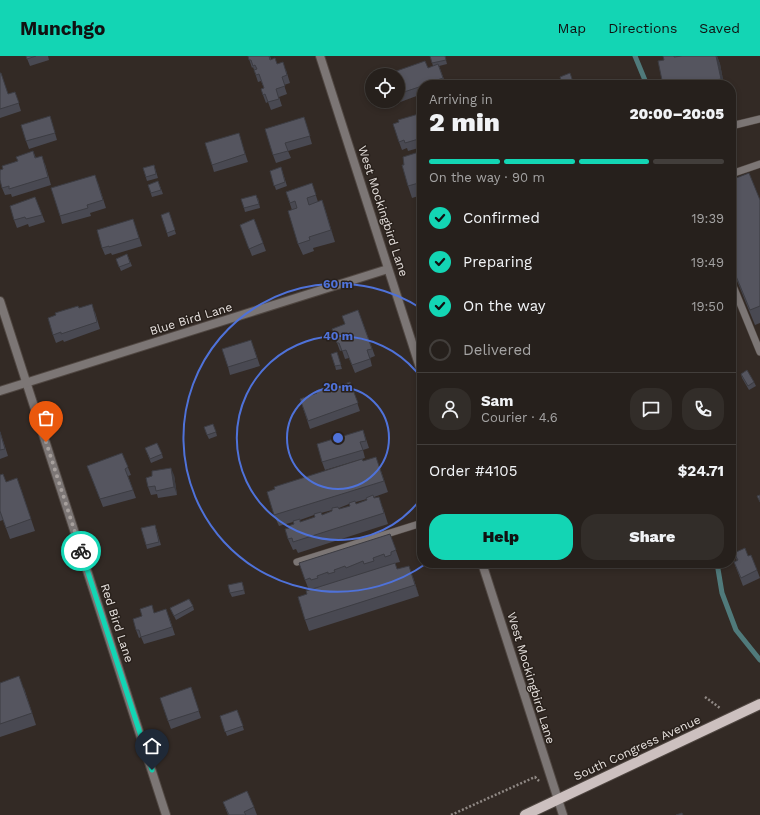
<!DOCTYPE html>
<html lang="en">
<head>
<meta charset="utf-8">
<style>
  :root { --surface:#26201c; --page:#322d29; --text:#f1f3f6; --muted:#a4a3a3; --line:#423e3b; --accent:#13d5b4 }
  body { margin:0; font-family:"Work Sans",sans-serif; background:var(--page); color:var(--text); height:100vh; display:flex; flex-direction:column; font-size:15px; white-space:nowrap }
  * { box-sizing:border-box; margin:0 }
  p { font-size:13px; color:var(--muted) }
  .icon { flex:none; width:22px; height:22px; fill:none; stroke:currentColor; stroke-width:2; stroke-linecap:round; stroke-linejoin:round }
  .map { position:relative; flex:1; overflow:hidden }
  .sheet { position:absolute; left:417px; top:24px; width:319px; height:488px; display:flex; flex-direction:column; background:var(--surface); border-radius:16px; box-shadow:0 2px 6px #0003,0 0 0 1px var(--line) }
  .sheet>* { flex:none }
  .buttons { position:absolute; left:365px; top:12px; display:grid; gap:8px }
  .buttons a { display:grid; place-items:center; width:40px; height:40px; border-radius:50%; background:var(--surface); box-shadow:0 2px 6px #0003,0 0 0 1px var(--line); font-size:20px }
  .pin { position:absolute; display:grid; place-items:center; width:34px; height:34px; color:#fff; margin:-41px -17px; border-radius:50% 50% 50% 0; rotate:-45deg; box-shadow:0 0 4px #0007 }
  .pin .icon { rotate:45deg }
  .courier { position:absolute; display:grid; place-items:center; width:40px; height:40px; margin:-20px; border:3px solid #13d5b4; border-radius:50%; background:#fff; color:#222; box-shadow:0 1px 5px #0007 }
  .summary em { font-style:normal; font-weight:800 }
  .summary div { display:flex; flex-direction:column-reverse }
  .summary { display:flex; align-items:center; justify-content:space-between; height:68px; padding:0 12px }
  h1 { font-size:26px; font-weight:800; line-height:30px }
  .bar { display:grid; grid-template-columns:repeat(4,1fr); gap:6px 4px; align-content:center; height:48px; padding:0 12px }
  .bar i { height:5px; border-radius:3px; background:var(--line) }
  .bar .selected { background:var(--accent) }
  .bar p { grid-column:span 4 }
  .line { display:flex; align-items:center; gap:10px; padding:0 12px; border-top:1px solid var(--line) }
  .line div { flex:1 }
  .round { display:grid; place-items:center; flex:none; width:42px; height:42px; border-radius:16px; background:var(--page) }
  ol { padding:0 12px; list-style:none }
  li { display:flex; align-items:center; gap:12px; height:44px }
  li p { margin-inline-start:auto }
  li .icon { padding:4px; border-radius:50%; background:var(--accent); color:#111; stroke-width:4 }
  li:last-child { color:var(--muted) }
  li i { width:22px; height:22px; border:2px solid var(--line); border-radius:50% }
  .primary-button { display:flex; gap:8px; margin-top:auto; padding:8px 12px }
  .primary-button a { flex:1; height:46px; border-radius:16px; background:var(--accent); color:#111; font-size:16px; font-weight:800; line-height:46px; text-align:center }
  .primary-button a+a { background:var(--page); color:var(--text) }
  header { display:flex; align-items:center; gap:24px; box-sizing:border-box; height:56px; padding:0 20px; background:var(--accent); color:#111 }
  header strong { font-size:19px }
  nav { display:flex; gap:22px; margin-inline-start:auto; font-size:14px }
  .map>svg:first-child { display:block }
</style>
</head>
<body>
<header>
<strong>Munchgo</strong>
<nav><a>Map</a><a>Directions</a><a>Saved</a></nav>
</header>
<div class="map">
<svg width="760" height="759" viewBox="0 0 760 759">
  <rect width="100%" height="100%" fill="#332a25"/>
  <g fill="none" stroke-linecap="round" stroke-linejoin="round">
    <g stroke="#507a7b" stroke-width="5">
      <polyline points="635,0 647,29"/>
      <polyline points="717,507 722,537 736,574 760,604"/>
    </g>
    <g stroke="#504742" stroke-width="8">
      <g id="service">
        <polyline points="731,70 760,63"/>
        <polyline points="731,118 760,108"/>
        <polyline points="731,225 760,296"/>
        <polyline points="297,506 422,467"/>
      </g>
    </g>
    <g stroke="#504742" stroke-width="10">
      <g id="minor">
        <polyline points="320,0 422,318"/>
        <polyline points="0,245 166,759"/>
        <polyline points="0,335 388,213"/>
        <polyline points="482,507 563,759"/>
      </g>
    </g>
    <g stroke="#504742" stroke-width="12">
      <polyline id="primary" points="525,759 760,648"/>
    </g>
    <g stroke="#908985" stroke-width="2.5" stroke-dasharray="2 2" stroke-linecap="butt">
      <polyline points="705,641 720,652"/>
      <polyline points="451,759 535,721 539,725"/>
    </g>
    <use href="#service" stroke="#7c7675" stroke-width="7"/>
    <use href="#minor" stroke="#7c7675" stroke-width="8"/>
    <use href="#primary" stroke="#ccc0bf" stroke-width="10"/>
  </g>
  <g fill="#494952" fill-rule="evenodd">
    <polygon points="26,0 48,0 49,4 30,10"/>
    <polygon points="248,0 270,0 271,3 286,14 290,27 284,29 287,38 279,41 282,50 271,54 268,46 266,47 263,39 264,32 261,25 258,26 253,11 252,12"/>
    <polygon points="430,0 445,0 447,8 439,10 446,29 422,29 422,38 395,48 394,45 398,45 398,19 428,12 433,10"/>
    <polygon points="663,0 676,0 677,1 682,0 717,0 720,8 724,29 663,29 664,4"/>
    <polygon points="0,17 8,38 15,36 21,55 0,62"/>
    <polygon points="422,57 422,91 408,95 407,92 402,94 399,86 399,66"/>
    <polygon points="50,60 57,84 29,93 26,85"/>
    <polygon points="304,61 312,88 288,95 291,102 276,107 273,99"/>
    <polygon points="241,85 248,106 214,116 212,109"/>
    <polygon points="33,95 36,102 45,108 51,129 12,141 11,138 5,139 2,132 3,113"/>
    <polygon points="422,95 422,139 412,142 408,130 404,109"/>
    <polygon points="154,109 158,122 147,125 143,112"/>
    <polygon points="281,111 287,130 276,134 270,115"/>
    <polygon points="731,124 760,144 760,267 755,269 731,210"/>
    <polygon points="158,125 163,138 152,141 148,129"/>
    <polygon points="98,127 106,152 90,157 91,160 62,168 60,160"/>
    <polygon points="312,127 318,146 322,144 335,186 313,192 314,195 303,199 298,188 292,154 286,136"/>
    <polygon points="35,141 45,166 29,171 28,168 17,172 14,164"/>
    <polygon points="258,142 260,152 245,156 244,152"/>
    <polygon points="169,156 176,178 168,181 167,177"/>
    <polygon points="133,163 142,190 112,199 111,197 105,199 102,192"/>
    <polygon points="254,163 266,195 252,200 240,169"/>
    <polygon points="127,198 132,210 121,215 116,203"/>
    <polygon points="79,252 95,256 100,273 64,286 63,284 56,287 53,279"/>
    <polygon points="358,254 375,300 370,302 372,310 355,317 349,302 345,303 342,294 340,295 332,273 345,268"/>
    <polygon points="254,292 260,310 230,319 228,311"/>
    <polygon points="338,300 342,313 336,314 335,310"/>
    <polygon points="741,318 754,326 756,330 749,334 742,322"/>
    <polygon points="350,326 360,355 310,373 300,343"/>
    <polygon points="363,374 369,392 363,394 365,402 325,414 322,406"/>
    <polygon points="0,375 8,400 0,403"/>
    <polygon points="216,376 217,380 209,383 207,379"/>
    <polygon points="145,392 162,398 163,402 151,407"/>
    <polygon points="122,397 131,419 128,420 136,442 103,451 87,410"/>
    <path d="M 363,405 L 380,412 L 388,436 L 374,441 L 383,452 L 388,468 L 298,497 L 296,493 L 293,494 L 288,483 L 289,472 L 294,468 L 293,466 L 279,470 L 274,459 ZM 367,443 L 367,444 L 356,448 L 356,446 ZM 349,448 L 350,450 L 339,453 L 339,452 ZM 332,454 L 332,455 L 322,459 L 321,457 ZM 314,459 L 315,461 L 300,466 L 300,464 Z"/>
    <polygon points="0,419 6,426 21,433 35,475 10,483 3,464 0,465"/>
    <polygon points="174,419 177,439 158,442 157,438 151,439 148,431"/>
    <polygon points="155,469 161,489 147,493 146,489"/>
    <polygon points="390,478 400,506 395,507 397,513 413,521 419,540 309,575 305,564 309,534 305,524"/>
    <polygon points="734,497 748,500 757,514 760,522 743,530 734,506 737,505"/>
    <polygon points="243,529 245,538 232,541 230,537"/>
    <polygon points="193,550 194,554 176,564 170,552"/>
    <polygon points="154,557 169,561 175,579 144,588 141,581 139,582 136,574"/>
    <polygon points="0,627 24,632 36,669 0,681"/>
    <polygon points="191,631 201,662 171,673 168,665"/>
    <polygon points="237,654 244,674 227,680 220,660"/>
    <polygon points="223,746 254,751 257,759 228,759"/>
  </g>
  <g fill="#3c3c42">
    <polygon points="716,0 717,0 720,8 724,29 723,29 721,23"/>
    <polygon points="322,144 326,156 335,186 331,174"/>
    <polygon points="376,401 380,412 388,436 384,425"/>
    <polygon points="171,412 174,419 177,439 174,431"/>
    <polygon points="409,510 413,521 419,540 415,529"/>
  </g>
  <g fill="#55555f" stroke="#3c3c42">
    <polygon points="26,0 36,0 27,3"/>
    <polygon points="248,0 269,0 270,4 275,2 277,8 283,6 287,19 282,21 285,30 276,33 279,43 268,46 265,38 263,39 261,33 264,32 259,18 256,19 254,14 257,13 255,9 253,10 251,4 249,4"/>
    <polygon points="430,0 445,0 446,4 432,7"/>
    <polygon points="663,0 674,0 674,1 682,0 716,0 721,23 687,29 663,29 658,5 664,4"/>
    <polygon points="425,5 428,12 438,8 443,22 434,25 434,27 429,29 422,29 422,30 398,38 398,19 385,19"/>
    <polygon points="0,17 1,17 8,38 15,36 19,47 0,53"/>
    <polygon points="570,17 574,29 563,29 560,21"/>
    <polygon points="422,57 422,82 405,87 404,84 399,86 393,68 399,66 398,64"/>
    <polygon points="50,60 55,77 26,85 21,69"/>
    <polygon points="304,61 310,80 285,87 288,95 273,99 265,73"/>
    <polygon points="239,77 245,98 212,109 205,87"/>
    <polygon points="33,95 35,102 42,100 48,121 9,133 9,130 2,132 0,124 0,114 3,113 2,110 18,105 16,101"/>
    <polygon points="422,95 422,126 408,130 402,109 404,109 403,101"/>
    <polygon points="154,109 156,118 146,121 143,112"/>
    <polygon points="281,111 285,126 274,130 270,115"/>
    <polygon points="749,117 760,144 760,250 750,254 731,208 731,124"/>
    <polygon points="95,119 103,144 87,149 88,152 60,160 51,132"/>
    <polygon points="158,125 161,134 151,137 148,129"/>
    <polygon points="312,127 316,139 307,142 309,149 322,144 331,174 309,181 310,184 298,188 288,155 297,152 295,145 290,147 286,136"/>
    <polygon points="256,139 259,148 244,152 241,143"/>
    <polygon points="35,141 42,159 26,163 25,161 14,164 10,150"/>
    <polygon points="169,156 175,174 167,177 161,159"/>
    <polygon points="133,163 139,182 109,191 109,190 102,192 97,174"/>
    <polygon points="254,163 263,187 249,193 240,169"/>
    <polygon points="127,198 130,207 119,211 116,203"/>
    <polygon points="92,248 97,266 61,278 61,276 53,279 48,262 56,259 55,257 78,250 79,252"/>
    <polygon points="358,254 372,293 367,294 370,303 352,309 346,294 342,295 339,287 337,287 332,273 345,268 342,260"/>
    <polygon points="251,284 257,302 228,311 222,293"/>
    <polygon points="337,296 341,309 335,310 331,298"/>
    <polygon points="747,314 754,326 748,330 741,318"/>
    <polygon points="350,326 358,347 308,365 300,343 317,337 316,335 327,331 328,334"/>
    <polygon points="213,368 216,376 207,379 204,371"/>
    <polygon points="363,374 366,385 360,386 363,394 322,406 317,388"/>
    <polygon points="0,376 5,393 0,394"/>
    <polygon points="157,387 162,398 150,403 145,392"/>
    <polygon points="122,397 128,411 125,413 133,434 100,443 87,410"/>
    <polygon points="376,401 384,425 274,459 267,436 275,433 274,431 362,403 363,405"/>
    <polygon points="171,412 174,431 156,435 155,430 148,431 146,422 152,420 152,415"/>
    <polygon points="3,418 6,426 17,422 31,463 6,472 0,455 0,419"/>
    <polygon points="373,439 374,442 379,441 384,457 293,486 292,482 288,483 285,473 289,472 288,470 294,468 293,465 300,463 300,466 315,461 314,458 321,456 322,459 332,455 332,452 338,451 339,453 350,450 349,447 355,445 356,448 367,444 366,442"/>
    <polygon points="760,439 760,446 757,440"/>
    <polygon points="155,469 159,486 146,489 141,472"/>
    <polygon points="390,478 396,494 391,496 391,499 385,501 384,498 373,502 374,505 364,508 363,505 346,512 345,510 334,514 335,516 328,518 328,516 317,520 318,522 311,524 310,522 305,524 299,507"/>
    <polygon points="745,492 748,500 751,499 757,514 741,522 734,506 738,504 734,497"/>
    <polygon points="395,507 397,513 409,510 415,529 305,564 298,541 307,538 306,535"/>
    <polygon points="242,526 244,534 230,537 228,529"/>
    <polygon points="189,543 193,550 174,560 170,552"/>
    <polygon points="152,549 154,557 166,553 172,571 141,581 139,574 136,574 133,563 142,560 140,553"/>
    <polygon points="19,620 32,657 0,668 0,627"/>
    <polygon points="191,631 199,655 168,665 160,642"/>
    <polygon points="237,654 243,670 225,676 220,660"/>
    <polygon points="247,735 254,751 244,756 246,759 229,759 223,746"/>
    <polygon points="682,757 683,759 676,759"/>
  </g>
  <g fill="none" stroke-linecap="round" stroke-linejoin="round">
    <polyline stroke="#a7a09d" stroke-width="4" stroke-dasharray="0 7.2" points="46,386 81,495"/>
    <polyline stroke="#13d5b4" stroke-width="5" points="81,495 152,714"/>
  </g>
  <g fill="none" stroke="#4f72d9" stroke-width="2">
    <circle cx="338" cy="382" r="51"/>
    <path d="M422 441A102 102 0 1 1 422 323"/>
    <path d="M427 507A154 154 0 1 1 422 253"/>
  </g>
  <g text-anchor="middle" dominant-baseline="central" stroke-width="3" stroke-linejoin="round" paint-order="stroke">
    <g font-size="12" fill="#e6e0dd" stroke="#29211c">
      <text transform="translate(383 155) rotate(72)">West Mockingbird Lane</text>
      <text transform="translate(191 263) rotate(-17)">Blue Bird Lane</text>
      <text transform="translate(117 567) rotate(72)">Red Bird Lane</text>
      <text transform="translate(531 622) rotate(73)">West Mockingbird Lane</text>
      <text transform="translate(637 692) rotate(-25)">South Congress Avenue</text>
    </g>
  </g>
  <circle cx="338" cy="382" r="6" fill="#4f72d9" stroke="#29211c" stroke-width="2"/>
  <g font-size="12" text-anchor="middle" font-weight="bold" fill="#4f72d9" stroke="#29211c" stroke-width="3" stroke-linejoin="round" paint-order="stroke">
    <text x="338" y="232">60 m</text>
    <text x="338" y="284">40 m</text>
    <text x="338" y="335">20 m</text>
  </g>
</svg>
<div class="buttons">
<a><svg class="icon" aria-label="locate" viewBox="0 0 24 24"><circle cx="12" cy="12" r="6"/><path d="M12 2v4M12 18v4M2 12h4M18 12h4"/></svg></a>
</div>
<div class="pin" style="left:46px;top:386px;background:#ea580c"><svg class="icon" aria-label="bag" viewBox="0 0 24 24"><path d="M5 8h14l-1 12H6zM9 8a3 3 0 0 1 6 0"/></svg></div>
<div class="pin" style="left:152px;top:714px;background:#1f2937"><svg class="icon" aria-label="home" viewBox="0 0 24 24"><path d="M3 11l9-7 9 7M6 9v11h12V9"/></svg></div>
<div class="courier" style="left:81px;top:495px"><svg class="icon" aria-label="bike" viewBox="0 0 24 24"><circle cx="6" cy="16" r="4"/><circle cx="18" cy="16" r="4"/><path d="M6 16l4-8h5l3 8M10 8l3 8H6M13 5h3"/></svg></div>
<section class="sheet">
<div class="summary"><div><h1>2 min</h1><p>Arriving in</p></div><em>20:00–20:05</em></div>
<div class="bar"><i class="selected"></i><i class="selected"></i><i class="selected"></i><i></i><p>On the way · 90 m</p></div>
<ol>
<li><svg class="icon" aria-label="check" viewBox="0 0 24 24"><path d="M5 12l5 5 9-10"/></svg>Confirmed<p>19:39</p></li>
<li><svg class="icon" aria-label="check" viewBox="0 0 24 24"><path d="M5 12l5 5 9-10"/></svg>Preparing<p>19:49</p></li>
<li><svg class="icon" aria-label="check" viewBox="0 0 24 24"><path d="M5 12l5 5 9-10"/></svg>On the way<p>19:50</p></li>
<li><i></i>Delivered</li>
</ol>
<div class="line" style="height:72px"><a class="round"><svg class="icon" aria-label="person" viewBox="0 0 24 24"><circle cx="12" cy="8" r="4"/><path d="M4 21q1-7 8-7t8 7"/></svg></a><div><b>Sam</b><p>Courier · 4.6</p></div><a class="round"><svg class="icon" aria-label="chat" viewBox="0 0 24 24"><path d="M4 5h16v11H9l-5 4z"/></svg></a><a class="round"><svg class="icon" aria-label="phone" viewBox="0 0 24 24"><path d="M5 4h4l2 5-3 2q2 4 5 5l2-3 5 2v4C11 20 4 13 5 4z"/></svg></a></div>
<div class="line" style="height:52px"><div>Order #4105</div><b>$24.71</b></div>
<div class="primary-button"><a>Help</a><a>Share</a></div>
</section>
</div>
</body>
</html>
